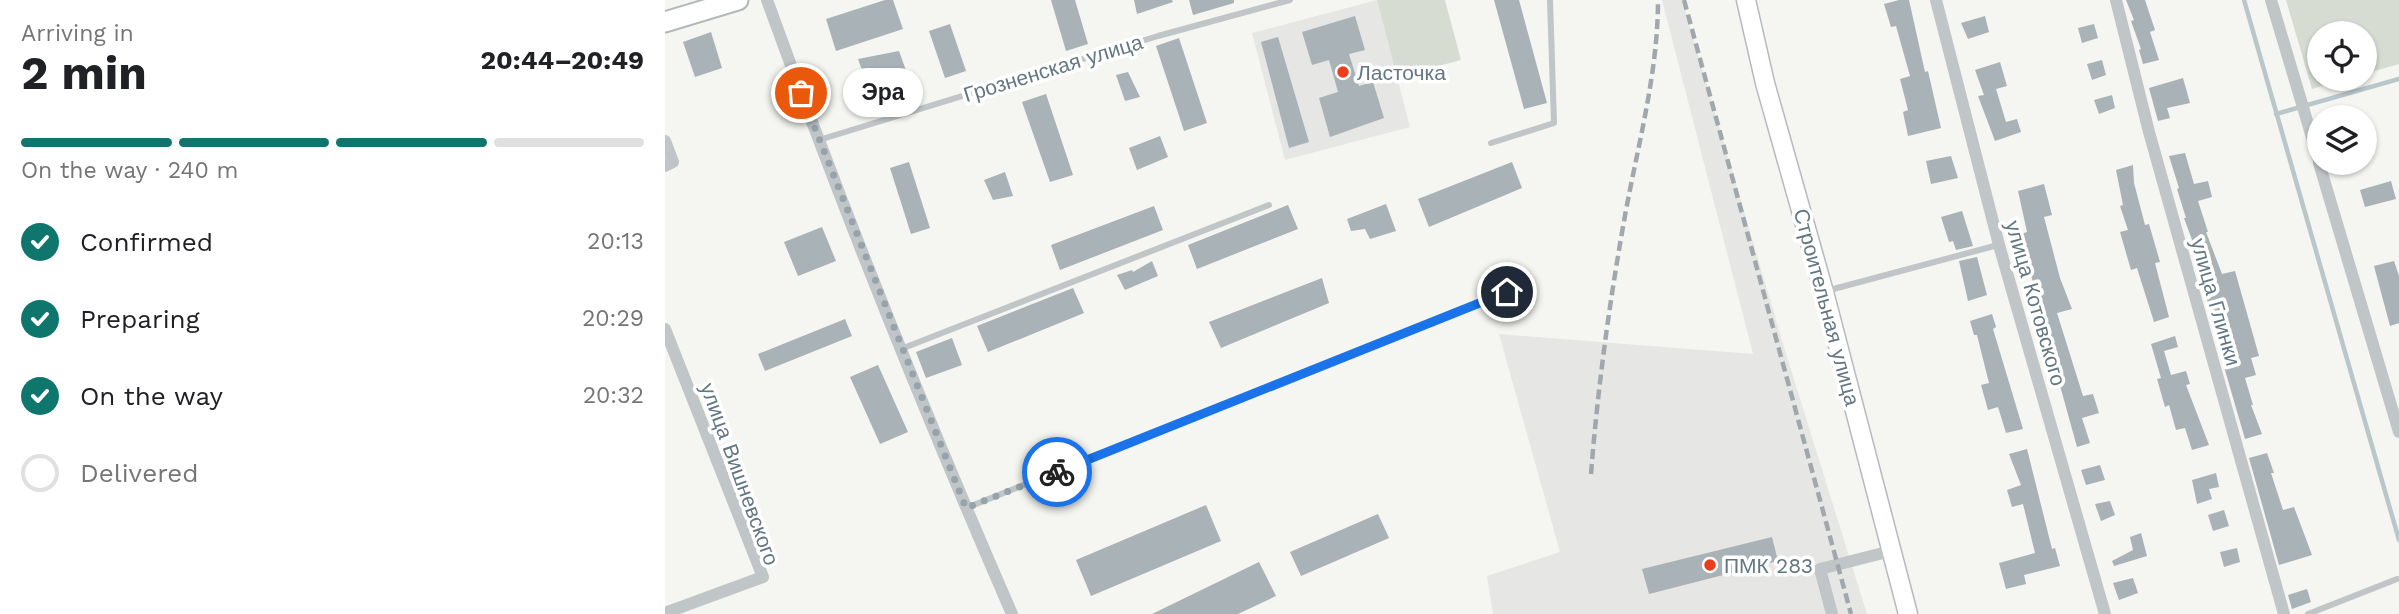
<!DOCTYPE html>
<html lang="en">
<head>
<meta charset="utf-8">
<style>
  :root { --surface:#fff; --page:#f6f6f6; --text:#202124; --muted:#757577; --line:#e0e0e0; --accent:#0f766e }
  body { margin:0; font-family:"Work Sans",sans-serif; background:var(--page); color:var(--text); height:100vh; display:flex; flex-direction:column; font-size:26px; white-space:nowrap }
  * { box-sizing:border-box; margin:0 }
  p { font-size:23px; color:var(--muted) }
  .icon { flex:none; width:38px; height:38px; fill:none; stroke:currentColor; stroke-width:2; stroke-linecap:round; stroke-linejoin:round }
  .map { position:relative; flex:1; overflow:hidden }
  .sheet { display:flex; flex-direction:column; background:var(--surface); width:665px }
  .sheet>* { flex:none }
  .buttons { position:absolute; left:1642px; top:21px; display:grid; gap:14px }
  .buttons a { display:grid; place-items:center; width:70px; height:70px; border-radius:50%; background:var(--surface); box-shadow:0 2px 5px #0004; font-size:35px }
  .pin { position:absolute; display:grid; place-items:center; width:60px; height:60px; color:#fff; margin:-30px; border:4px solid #fff; border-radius:50%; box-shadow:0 2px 7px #0007 }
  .courier { position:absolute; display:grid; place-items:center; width:70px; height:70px; margin:-35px; border:5px solid #1a73e8; border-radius:50%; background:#fff; color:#222; box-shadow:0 2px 9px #0007 }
  .bubble { position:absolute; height:49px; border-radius:24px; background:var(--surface); box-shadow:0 2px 5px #0004; font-size:23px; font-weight:700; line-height:49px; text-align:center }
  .head em { font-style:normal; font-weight:700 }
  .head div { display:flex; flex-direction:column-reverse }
  .head { display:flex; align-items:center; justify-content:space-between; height:119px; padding:0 21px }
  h1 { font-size:46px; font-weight:700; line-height:52px }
  .bar { display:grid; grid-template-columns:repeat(4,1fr); gap:10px 7px; align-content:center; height:84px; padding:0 21px }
  .bar i { height:9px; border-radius:5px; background:var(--line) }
  .bar .active { background:var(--accent) }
  .bar p { grid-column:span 4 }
  ol { padding:0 21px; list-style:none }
  li { display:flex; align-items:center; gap:21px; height:77px }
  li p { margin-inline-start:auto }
  li .icon { padding:7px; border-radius:50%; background:var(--accent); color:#fff; stroke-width:4 }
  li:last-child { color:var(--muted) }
  li i { width:38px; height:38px; border:4px solid var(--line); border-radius:50% }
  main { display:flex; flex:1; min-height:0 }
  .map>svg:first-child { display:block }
</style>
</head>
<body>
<main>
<section class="sheet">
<div class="head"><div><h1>2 min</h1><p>Arriving in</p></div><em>20:44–20:49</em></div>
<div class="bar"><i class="active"></i><i class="active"></i><i class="active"></i><i></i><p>On the way · 240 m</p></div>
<ol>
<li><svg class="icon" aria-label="check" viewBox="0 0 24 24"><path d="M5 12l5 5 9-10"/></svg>Confirmed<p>20:13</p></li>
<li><svg class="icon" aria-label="check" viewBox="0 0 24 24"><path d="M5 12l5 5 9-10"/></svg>Preparing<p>20:29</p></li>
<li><svg class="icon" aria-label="check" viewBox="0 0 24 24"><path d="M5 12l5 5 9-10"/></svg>On the way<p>20:32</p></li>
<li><i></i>Delivered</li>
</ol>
</section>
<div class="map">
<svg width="1734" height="614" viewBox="0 0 1734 614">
  <rect width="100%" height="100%" fill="#f5f5f1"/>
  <g fill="#e6e6e4">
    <polygon points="712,0 745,127 620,160 587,33"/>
    <polygon points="997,0 1017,0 1118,344 1202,614 828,614 822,576 895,552 834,334 1088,354"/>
  </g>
  <g fill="#d6dcd2">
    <polygon points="712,0 780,0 796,60 732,77"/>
    <polygon points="1621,0 1734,0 1734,64 1699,74 1699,33 1654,33 1654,79 1682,79 1647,89"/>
  </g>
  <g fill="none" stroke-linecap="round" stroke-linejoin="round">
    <g stroke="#b9c7cb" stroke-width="4.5">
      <polyline points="1579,0 1734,540"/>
      <polyline points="1611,114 1734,79"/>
    </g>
  </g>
  <g fill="#a9b2b6">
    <polygon points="220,0 228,0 238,29 171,51 161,19"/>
    <polygon points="386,0 410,0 423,44 401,51"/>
    <polygon points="469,0 507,0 508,2 472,14"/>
    <polygon points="524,0 569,0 569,3 528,15"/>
    <polygon points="829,0 854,0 882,103 859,109"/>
    <polygon points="1234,0 1244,0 1260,72 1263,71 1276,128 1243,136 1238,112 1243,110 1235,79 1245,76 1231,26 1226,27 1219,4"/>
    <polygon points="1461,0 1480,0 1490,30 1485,32 1494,60 1478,64 1474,50 1476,49 1466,21 1469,20"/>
    <polygon points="690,16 700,50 684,54 694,86 708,82 719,118 665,137 654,98 673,92 664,60 647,65 637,32"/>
    <polygon points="1320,16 1324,32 1303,39 1296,23"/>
    <polygon points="285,24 301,71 280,78 264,31"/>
    <polygon points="1429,24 1433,38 1417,43 1413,28"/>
    <polygon points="46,32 57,68 30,77 18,42"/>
    <polygon points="613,37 644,142 624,148 596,42"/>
    <polygon points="514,38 542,123 519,131 491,46"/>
    <polygon points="234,51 243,76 232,79 234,85 226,88 221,83 204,89 193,59"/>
    <polygon points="1437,60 1441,75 1427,80 1422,64"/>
    <polygon points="1335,62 1342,86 1331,89 1341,122 1352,119 1356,132 1330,141 1313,96 1319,95 1310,70"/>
    <polygon points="463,72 475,97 460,101 451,75"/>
    <polygon points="1518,78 1525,103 1502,108 1505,118 1493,121 1484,88"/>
    <polygon points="381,94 408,175 385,182 357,102"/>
    <polygon points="1447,95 1450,108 1434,114 1429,100"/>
    <polygon points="495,136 503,157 472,170 464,148"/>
    <polygon points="1520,153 1529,184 1543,181 1547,197 1533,201 1543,232 1541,232 1557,274 1570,271 1594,356 1586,358 1591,375 1580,378 1588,405 1586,405 1597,434 1580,439 1551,339 1555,337 1535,280 1541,278 1519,218 1521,218 1512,189 1514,188 1504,156"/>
    <polygon points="1286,156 1293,178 1266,184 1261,161"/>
    <polygon points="244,162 265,228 246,234 225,168"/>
    <polygon points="847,162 857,188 764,227 753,199"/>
    <polygon points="1468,165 1469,183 1480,225 1484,224 1495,262 1490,263 1504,317 1489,322 1472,268 1466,270 1455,232 1463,230 1455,206 1458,205 1451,170"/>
    <polygon points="340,172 348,196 328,200 319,180"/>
    <polygon points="1726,181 1731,199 1700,207 1695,190"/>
    <polygon points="1379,184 1387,215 1379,217 1395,278 1407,309 1392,313 1418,396 1428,394 1434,413 1417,418 1425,443 1412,447 1381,335 1384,334 1371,302 1374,301 1353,235 1362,232 1353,191"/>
    <polygon points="721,204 731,231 705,239 700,229 686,231 682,219"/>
    <polygon points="623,205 633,229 532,269 523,245"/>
    <polygon points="489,206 498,230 395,270 386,245"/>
    <polygon points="1297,211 1308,246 1291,250 1288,241 1284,242 1276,217"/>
    <polygon points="157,227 171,261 133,276 119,242"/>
    <polygon points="1312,257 1322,295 1303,301 1294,261"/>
    <polygon points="487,261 493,276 460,290 452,275 467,270 468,272"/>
    <polygon points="1729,261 1734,276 1734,323 1725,326 1709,266"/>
    <polygon points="657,278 664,303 556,348 544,322"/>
    <polygon points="408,288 419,313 323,352 312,326"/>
    <polygon points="1327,314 1331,327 1328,329 1358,429 1341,433 1333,407 1323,410 1316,385 1324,383 1312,335 1309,335 1305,321"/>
    <polygon points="180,319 187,336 100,371 93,354"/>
    <polygon points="1510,336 1513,347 1499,351 1506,375 1521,371 1525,384 1521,385 1544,445 1527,450 1520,428 1511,430 1504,405 1500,407 1492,379 1496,378 1486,344"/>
    <polygon points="287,338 297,365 261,378 251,352"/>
    <polygon points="213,365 243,432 215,444 185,377"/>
    <polygon points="1362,449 1387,549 1390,548 1395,566 1359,575 1361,584 1341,589 1334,563 1370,553 1358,504 1347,507 1342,490 1356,485 1344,454"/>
    <polygon points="1602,453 1609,473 1606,473 1618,510 1629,507 1647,555 1614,565 1584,458"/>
    <polygon points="1435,465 1440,480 1421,485 1416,470"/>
    <polygon points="1551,473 1554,487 1544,489 1547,499 1532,504 1527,480"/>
    <polygon points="1445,501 1450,515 1436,521 1430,504"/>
    <polygon points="541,505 556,541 426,596 411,560"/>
    <polygon points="1559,510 1564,526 1548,531 1543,515"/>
    <polygon points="713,514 724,538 636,576 625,552"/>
    <polygon points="1476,533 1482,556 1449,566 1447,561 1468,550 1465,537"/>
    <polygon points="1107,537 1113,561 984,594 977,569"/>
    <polygon points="1572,548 1575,562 1559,567 1555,552"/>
    <polygon points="594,562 611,596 573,614 487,614"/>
    <polygon points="1468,578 1473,593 1454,600 1448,583"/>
    <polygon points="1642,589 1646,602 1627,609 1623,595"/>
  </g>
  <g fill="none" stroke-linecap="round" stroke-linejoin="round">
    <g stroke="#b4babe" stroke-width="21">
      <polyline id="secondary" points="1081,0 1100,83 1159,292 1243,614"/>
    </g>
    <g stroke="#b3b8bb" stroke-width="23">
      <polyline id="primary" points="0,22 73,0"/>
    </g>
    <g stroke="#c0c5c7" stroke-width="6">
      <polyline points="154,140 493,36 625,0"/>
      <polyline points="826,143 889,123 885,0"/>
      <polyline points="1161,291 1333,245"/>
      <polyline points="236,349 604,205"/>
      <polyline points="301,508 842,292"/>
      <polyline points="1643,614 1732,579"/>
    </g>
    <g stroke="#c0c5c7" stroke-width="12">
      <path d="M 102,0 C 177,207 259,412 347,614"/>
      <polyline points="1271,0 1334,245 1440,614"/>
      <polyline points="1451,0 1484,132 1619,614"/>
      <polyline points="1606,0 1654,161"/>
      <polyline points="0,141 8,162 0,166"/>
      <polyline points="1654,163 1734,432"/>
      <polyline points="0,329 98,577 0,613"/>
      <polyline points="1167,614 1155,569 1226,551"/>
    </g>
    <use href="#secondary" stroke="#fff" stroke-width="18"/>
    <use href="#primary" stroke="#fff" stroke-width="19"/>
    <g stroke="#a0a8ad" stroke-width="4.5" stroke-dasharray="10 5" stroke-linecap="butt">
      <polyline points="1019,0 1186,614"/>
      <path d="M 926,474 C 933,385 945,298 961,210 C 974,141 993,71 993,0"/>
    </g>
  </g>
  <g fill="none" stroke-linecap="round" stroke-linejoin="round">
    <polyline stroke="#96a3aa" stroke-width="7" stroke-dasharray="0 12.6" points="136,93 301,508 392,472"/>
    <polyline stroke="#1a73e8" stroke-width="9" points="392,472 842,292"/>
  </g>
  <g fill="#ea3e1c" stroke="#fff" stroke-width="2.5">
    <circle cx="678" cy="72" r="7"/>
    <circle cx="1045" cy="565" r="7"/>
  </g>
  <g text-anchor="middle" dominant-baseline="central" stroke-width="7" stroke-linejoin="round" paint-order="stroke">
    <g font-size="21" fill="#637783" stroke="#fff">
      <text transform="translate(388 68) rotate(-17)">Грозненская улица</text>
      <text transform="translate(1551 302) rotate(74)">улица Глинки</text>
      <text transform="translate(1371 303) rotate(74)">улица Котовского</text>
      <text transform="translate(1162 307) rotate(75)">Строительная улица</text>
      <text transform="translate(75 474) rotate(70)">улица Вишневского</text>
    </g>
    <g font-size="21" fill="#637783" stroke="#fff" text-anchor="start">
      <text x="692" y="72">Ласточка</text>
      <text x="1059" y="565">ПМК 283</text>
    </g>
  </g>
</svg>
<div class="buttons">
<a><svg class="icon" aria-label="locate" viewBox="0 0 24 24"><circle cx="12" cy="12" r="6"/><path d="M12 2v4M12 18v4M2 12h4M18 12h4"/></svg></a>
<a><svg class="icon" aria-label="layers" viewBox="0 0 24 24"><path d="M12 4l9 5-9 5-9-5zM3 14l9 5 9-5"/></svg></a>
</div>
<div class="pin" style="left:136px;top:93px;background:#ea580c"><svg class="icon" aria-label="bag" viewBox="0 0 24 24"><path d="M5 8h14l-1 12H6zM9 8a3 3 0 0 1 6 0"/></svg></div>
<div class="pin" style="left:842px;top:292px;background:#1f2937"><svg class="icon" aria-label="home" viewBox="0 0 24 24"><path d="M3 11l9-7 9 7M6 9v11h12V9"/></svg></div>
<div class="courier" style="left:392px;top:472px"><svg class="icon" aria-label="bike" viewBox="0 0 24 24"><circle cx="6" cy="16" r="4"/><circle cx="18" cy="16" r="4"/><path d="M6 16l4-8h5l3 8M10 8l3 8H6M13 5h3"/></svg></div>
<div class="bubble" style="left:178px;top:68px;width:80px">Эра</div>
</div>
</main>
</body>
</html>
